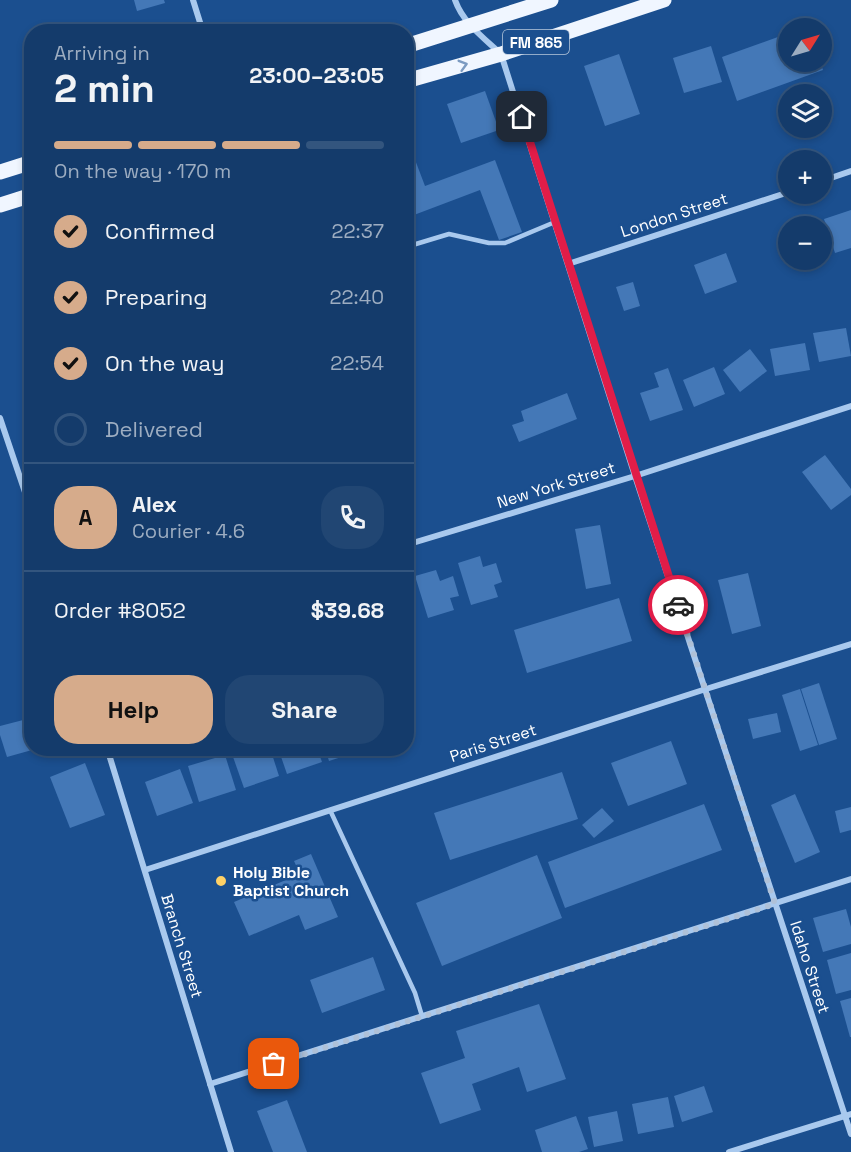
<!DOCTYPE html>
<html lang="en">
<head>
<meta charset="utf-8">
<style>
  :root { --surface:#143b6b; --page:#214673; --text:#f1f3f6; --muted:#9dadc1; --line:#33557e; --accent:#d6ab8b }
  body { margin:0; font-family:"Space Grotesk",sans-serif; background:var(--page); color:var(--text); height:100vh; display:flex; flex-direction:column; font-size:22px; white-space:nowrap }
  * { box-sizing:border-box; margin:0 }
  p { font-size:20px; color:var(--muted) }
  .icon { flex:none; width:33px; height:33px; fill:none; stroke:currentColor; stroke-width:2; stroke-linecap:round; stroke-linejoin:round }
  .map { position:relative; flex:1; overflow:hidden }
  .drawer { position:absolute; left:24px; top:24px; width:390px; height:732px; display:flex; flex-direction:column; background:var(--surface); border-radius:24px; box-shadow:0 3px 9px #0003,0 0 0 2px var(--line) }
  .drawer>* { flex:none }
  .needle { width:39px; rotate:53deg }
  .buttons { position:absolute; left:778px; top:18px; display:grid; gap:12px }
  .buttons a { display:grid; place-items:center; width:54px; height:54px; border-radius:50%; background:var(--surface); box-shadow:0 3px 9px #0003,0 0 0 2px var(--line); font-size:30px }
  .pin { position:absolute; display:grid; place-items:center; width:51px; height:51px; color:#fff; margin:-26px; border-radius:12px; box-shadow:0 3px 9px #0006 }
  .courier { position:absolute; display:grid; place-items:center; width:60px; height:60px; margin:-30px; border:4px solid #e11d48; border-radius:50%; background:#fff; color:#222; box-shadow:0 2px 8px #0007 }
  .head em { font-style:normal; font-weight:700 }
  .head div { display:flex; flex-direction:column-reverse }
  .head { display:flex; align-items:center; justify-content:space-between; height:102px; padding:0 30px }
  h1 { font-size:39px; font-weight:700; line-height:45px }
  .bar { display:grid; grid-template-columns:repeat(4,1fr); gap:9px 6px; align-content:center; height:72px; padding:0 30px }
  .bar i { height:8px; border-radius:4px; background:var(--line) }
  .bar .current { background:var(--accent) }
  .bar p { grid-column:span 4 }
  .line { display:flex; align-items:center; gap:15px; padding:0 30px; border-top:2px solid var(--line) }
  .line div { flex:1 }
  .round { display:grid; place-items:center; flex:none; width:63px; height:63px; border-radius:24px; background:var(--page) }
  ol { padding:0 30px; list-style:none }
  li { display:flex; align-items:center; gap:18px; height:66px }
  li p { margin-inline-start:auto }
  li .icon { padding:6px; border-radius:50%; background:var(--accent); color:#111; stroke-width:4 }
  li:last-child { color:var(--muted) }
  li i { width:33px; height:33px; border:3px solid var(--line); border-radius:50% }
  .action { display:flex; gap:12px; margin-top:auto; padding:12px 30px }
  .action a { flex:1; height:69px; border-radius:24px; background:var(--accent); color:#111; font-size:24px; font-weight:700; line-height:69px; text-align:center }
  .action a+a { background:var(--page); color:var(--text) }
  .map>svg:first-child { display:block }
</style>
</head>
<body>
<div class="map">
<svg width="851" height="1152" viewBox="0 0 851 1152">
  <rect width="100%" height="100%" fill="#1b4f8f"/>
  <g fill="#4478b7">
    <polygon points="134,0 164,0 165,3 137,11"/>
    <polygon points="789,33 789,62 820,62 823,70 737,101 722,57"/>
    <polygon points="711,46 722,82 684,93 673,58"/>
    <polygon points="619,54 640,114 605,126 584,66"/>
    <polygon points="485,91 499,130 461,143 447,104"/>
    <polygon points="406,136 425,186 495,160 522,232 499,240 480,190 406,218"/>
    <polygon points="851,210 851,248 835,253 824,219"/>
    <polygon points="726,253 737,282 705,294 694,265"/>
    <polygon points="633,282 640,306 624,311 616,287"/>
    <polygon points="846,328 851,356 819,362 813,333"/>
    <polygon points="805,343 810,370 775,376 770,349"/>
    <polygon points="750,349 767,371 740,392 723,370"/>
    <polygon points="714,367 725,394 694,407 683,380"/>
    <polygon points="668,368 683,410 650,421 640,393 659,387 654,373"/>
    <polygon points="567,393 577,419 519,442 512,425 524,421 521,411"/>
    <polygon points="825,455 851,489 851,495 831,510 802,472"/>
    <polygon points="600,525 611,584 586,589 575,529"/>
    <polygon points="480,556 483,567 496,563 502,582 494,585 498,597 471,605 458,563"/>
    <polygon points="436,570 440,581 453,576 459,596 450,598 454,610 428,618 415,576"/>
    <polygon points="748,573 761,626 732,634 718,580"/>
    <polygon points="619,598 632,641 527,673 514,630"/>
    <polygon points="819,683 837,739 819,745 801,689"/>
    <polygon points="800,689 818,745 800,751 782,695"/>
    <polygon points="777,713 781,732 753,739 748,719"/>
    <polygon points="27,719 32,734 32,750 7,757 0,735 0,726"/>
    <polygon points="671,741 687,784 628,806 611,763"/>
    <polygon points="246,748 270,748 279,776 244,788 232,754"/>
    <polygon points="278,748 317,748 322,762 287,774"/>
    <polygon points="325,748 366,748 366,749 329,761"/>
    <polygon points="225,755 236,790 199,802 188,766"/>
    <polygon points="85,763 105,815 70,828 50,777"/>
    <polygon points="180,769 193,803 157,816 145,782"/>
    <polygon points="562,772 578,819 450,860 434,813"/>
    <polygon points="795,794 820,852 795,863 771,805"/>
    <polygon points="704,804 722,850 565,908 548,862"/>
    <polygon points="851,807 851,830 840,833 835,811"/>
    <polygon points="602,808 614,821 594,838 582,825"/>
    <polygon points="311,854 338,917 305,930 299,915 249,936 234,902 300,874 294,861"/>
    <polygon points="537,855 562,918 442,966 416,903"/>
    <polygon points="846,909 851,927 851,944 823,952 813,918"/>
    <polygon points="851,953 851,990 836,994 827,960"/>
    <polygon points="373,957 385,990 322,1013 310,980"/>
    <polygon points="851,998 851,1037 850,1037 840,1001"/>
    <polygon points="539,1004 566,1079 527,1092 519,1067 472,1084 481,1110 440,1124 421,1073 465,1058 456,1031"/>
    <polygon points="704,1086 713,1112 682,1122 674,1096"/>
    <polygon points="668,1097 674,1127 638,1134 632,1104"/>
    <polygon points="287,1100 307,1152 273,1152 257,1111"/>
    <polygon points="617,1111 623,1141 594,1147 588,1117"/>
    <polygon points="576,1116 588,1149 579,1152 542,1152 535,1130"/>
  </g>
  <g fill="none" stroke-linecap="round" stroke-linejoin="round">
    <g stroke="#a9c9ee" stroke-width="4.5">
      <polyline points="406,247 449,234 489,243 505,243 555,222"/>
      <polyline points="330,810 415,993 422,1016"/>
    </g>
    <g stroke="#a9c9ee" stroke-width="6">
      <polyline points="193,0 203,32"/>
      <path d="M 455,0 C 463,23 484,38 501,54 L 635,476 L 851,1134"/>
      <polyline points="822,181 851,171"/>
      <polyline points="568,264 789,192"/>
      <polyline points="0,418 32,513"/>
      <polyline points="406,545 635,476 851,406"/>
      <polyline points="107,748 231,1152"/>
      <polyline points="145,870 706,689 851,644"/>
      <polyline points="210,1084 851,879"/>
      <polyline points="729,1152 851,1114"/>
    </g>
    <g stroke="#f0f6ff" stroke-width="15">
      <polyline points="406,46 551,0"/>
      <polyline points="406,81 501,54 664,0"/>
      <polyline points="0,172 32,162"/>
      <polyline points="0,205 32,195"/>
    </g>
  </g>
  <defs><path id="oneway-chevron" d="M-2-3.5L2.5 0L-2 3.5" fill="none" stroke-width="1.6" stroke-linecap="round" stroke-linejoin="round" transform="scale(1.5)"/></defs>
  <use stroke="#7b9ac1" href="#oneway-chevron" transform="translate(463 65) rotate(-16)"/>
  <g fill="none" stroke-linecap="round" stroke-linejoin="round">
    <polyline stroke="#afc1d8" stroke-width="6" stroke-dasharray="0 10.8" points="274,1064 775,904 678,605"/>
    <polyline stroke="#e11d48" stroke-width="8" points="522,117 678,605"/>
  </g>
  <circle fill="#ffd166" stroke="#1b4f8f" stroke-width="2" cx="221" cy="881" r="6"/>
  <g text-anchor="middle" dominant-baseline="central" stroke-width="5" stroke-linejoin="round" paint-order="stroke">
    <rect fill="#1b4f8f" stroke="#bbcadd" stroke-width="1.5" x="503" y="30" width="66" height="24" rx="4.5"/>
    <g font-size="15" font-weight="bold" fill="#fff">
      <text x="536" y="42">FM 865</text>
    </g>
    <g font-size="16" fill="#fff" stroke="#1b4f8f">
      <text transform="translate(674 215) rotate(-18)">London Street</text>
      <text transform="translate(556 485) rotate(-17)">New York Street</text>
      <text transform="translate(493 743) rotate(-18)">Paris Street</text>
      <text transform="translate(182 946) rotate(73)">Branch Street</text>
      <text transform="translate(810 967) rotate(72)">Idaho Street</text>
    </g>
    <g font-size="16" font-weight="bold" fill="#fff" stroke="#1b4f8f" text-anchor="start">
      <text x="233" y="872">Holy Bible<tspan x="233" dy="18">Baptist Church</tspan></text>
    </g>
  </g>
</svg>
<div class="buttons">
<a><svg class="needle" viewBox="-14 -14 28 28"><path d="M0-13l5 13h-10z" fill="#e53935"/><path d="M0 13l5-13h-10z" fill="#9dadc1"/></svg></a>
<a><svg class="icon" aria-label="layers" viewBox="0 0 24 24"><path d="M12 4l9 5-9 5-9-5zM3 14l9 5 9-5"/></svg></a>
<a>+</a>
<a>−</a>
</div>
<div class="pin" style="left:274px;top:1064px;background:#ea580c"><svg class="icon" aria-label="bag" viewBox="0 0 24 24"><path d="M5 8h14l-1 12H6zM9 8a3 3 0 0 1 6 0"/></svg></div>
<div class="pin" style="left:522px;top:117px;background:#1f2937"><svg class="icon" aria-label="home" viewBox="0 0 24 24"><path d="M3 11l9-7 9 7M6 9v11h12V9"/></svg></div>
<div class="courier" style="left:678px;top:605px"><svg class="icon" aria-label="car" viewBox="0 0 24 24"><path d="M5 17H2v-5l4-1 3-4h7l3 4 3 1v5h-3M9 17h6M6 11h13"/><circle cx="7" cy="17" r="2"/><circle cx="17" cy="17" r="2"/></svg></div>
<section class="drawer">
<div class="head"><div><h1>2 min</h1><p>Arriving in</p></div><em>23:00–23:05</em></div>
<div class="bar"><i class="current"></i><i class="current"></i><i class="current"></i><i></i><p>On the way · 170 m</p></div>
<ol>
<li><svg class="icon" aria-label="check" viewBox="0 0 24 24"><path d="M5 12l5 5 9-10"/></svg>Confirmed<p>22:37</p></li>
<li><svg class="icon" aria-label="check" viewBox="0 0 24 24"><path d="M5 12l5 5 9-10"/></svg>Preparing<p>22:40</p></li>
<li><svg class="icon" aria-label="check" viewBox="0 0 24 24"><path d="M5 12l5 5 9-10"/></svg>On the way<p>22:54</p></li>
<li><i></i>Delivered</li>
</ol>
<div class="line" style="height:108px"><b class="round" style="background:var(--accent);color:#111">A</b><div><b>Alex</b><p>Courier · 4.6</p></div><a class="round"><svg class="icon" aria-label="phone" viewBox="0 0 24 24"><path d="M5 4h4l2 5-3 2q2 4 5 5l2-3 5 2v4C11 20 4 13 5 4z"/></svg></a></div>
<div class="line" style="height:78px"><div>Order #8052</div><b>$39.68</b></div>
<div class="action"><a>Help</a><a>Share</a></div>
</section>
</div>
</body>
</html>
